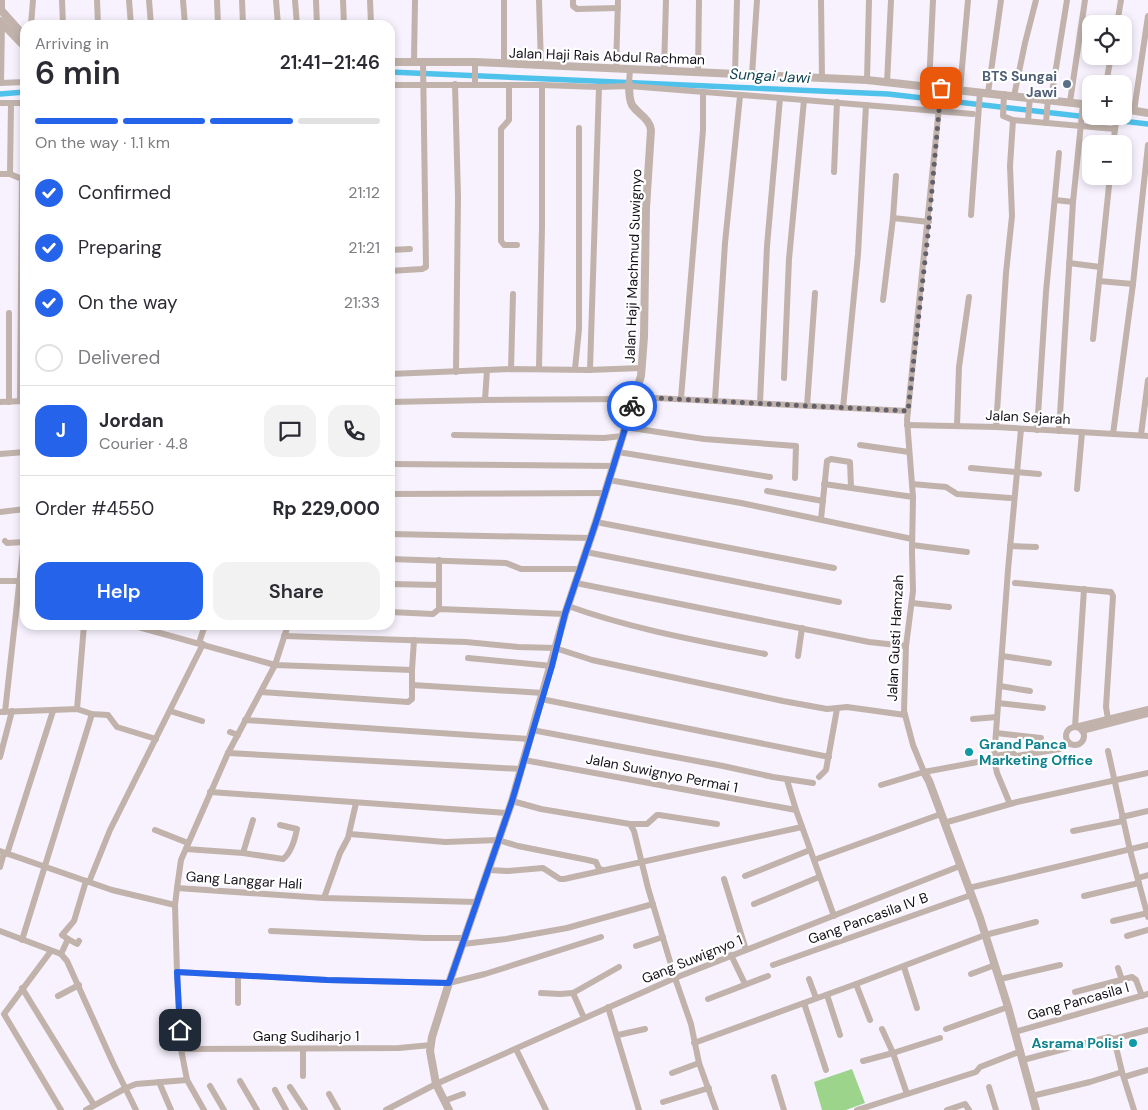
<!DOCTYPE html>
<html lang="en">
<head>
<meta charset="utf-8">
<style>
  :root { --surface:#fff; --page:#f2f2f3; --text:#2b2b33; --muted:#7c7c81; --line:#e1e1e2; --accent:#2563eb }
  body { margin:0; font-family:"DM Sans",sans-serif; background:var(--page); color:var(--text); height:100vh; display:flex; flex-direction:column; font-size:19px; white-space:nowrap }
  * { box-sizing:border-box; margin:0 }
  p { font-size:16px; color:var(--muted) }
  .icon { flex:none; width:28px; height:28px; fill:none; stroke:currentColor; stroke-width:2; stroke-linecap:round; stroke-linejoin:round }
  .map { position:relative; flex:1; overflow:hidden }
  .side { position:absolute; left:20px; top:20px; width:375px; height:610px; display:flex; flex-direction:column; background:var(--surface); border-radius:15px; box-shadow:0 2px 8px #0003 }
  .side>* { flex:none }
  .buttons { position:absolute; left:1082px; top:15px; display:grid; gap:10px }
  .buttons a { display:grid; place-items:center; width:50px; height:50px; border-radius:10px; background:var(--surface); box-shadow:0 2px 8px #0003; font-size:25px }
  .pin { position:absolute; display:grid; place-items:center; width:42px; height:42px; color:#fff; margin:-21px; border-radius:10px; box-shadow:0 2px 8px #0006 }
  .courier { position:absolute; display:grid; place-items:center; width:50px; height:50px; margin:-25px; border:4px solid #2563eb; border-radius:50%; background:#fff; color:#222; box-shadow:0 1px 6px #0007 }
  .head em { font-style:normal; font-weight:600 }
  .head div { display:flex; flex-direction:column-reverse }
  .head { display:flex; align-items:center; justify-content:space-between; height:85px; padding:0 15px }
  h1 { font-size:32px; font-weight:600; line-height:38px }
  .bar { display:grid; grid-template-columns:repeat(4,1fr); gap:8px 5px; align-content:center; height:60px; padding:0 15px }
  .bar i { height:6px; border-radius:4px; background:var(--line) }
  .bar .active { background:var(--accent) }
  .bar p { grid-column:span 4 }
  .line { display:flex; align-items:center; gap:12px; padding:0 15px; border-top:1px solid var(--line) }
  .line div { flex:1 }
  .round { display:grid; place-items:center; flex:none; width:52px; height:52px; border-radius:15px; background:var(--page) }
  ol { padding:0 15px; list-style:none }
  li { display:flex; align-items:center; gap:15px; height:55px }
  li p { margin-inline-start:auto }
  li .icon { padding:5px; border-radius:50%; background:var(--accent); color:#fff; stroke-width:4 }
  li:last-child { color:var(--muted) }
  li i { width:28px; height:28px; border:2px solid var(--line); border-radius:50% }
  .action { display:flex; gap:10px; margin-top:auto; padding:10px 15px }
  .action a { flex:1; height:58px; border-radius:15px; background:var(--accent); color:#fff; font-size:20px; font-weight:600; line-height:58px; text-align:center }
  .action a+a { background:var(--page); color:var(--text) }
  .map>svg:first-child { display:block }
</style>
</head>
<body>
<div class="map">
<svg width="1148" height="1110" viewBox="0 0 1148 1110">
  <rect width="100%" height="100%" fill="#f7f2fe"/>
  <g fill="#9bd48a">
    <polygon points="23,98 25,98 25,225 20,225"/>
    <polygon points="852,1069 865,1103 846,1110 822,1110 814,1082"/>
  </g>
  <g fill="none" stroke-linecap="round" stroke-linejoin="round">
    <g stroke="#4fc2eb" stroke-width="5.5">
      <polyline points="390,72 888,94 1148,124"/>
      <polyline points="0,94 25,92"/>
    </g>
    <g stroke="#c1b3ab" stroke-width="6">
      <polyline points="2,0 2,11"/>
      <polyline points="62,0 63,25"/>
      <polyline points="97,0 98,25"/>
      <polyline points="129,0 131,25"/>
      <polyline points="149,0 151,25"/>
      <polyline points="183,0 185,25"/>
      <polyline points="217,0 218,25"/>
      <polyline points="242,0 243,25"/>
      <polyline points="276,0 278,25"/>
      <polyline points="295,0 297,25"/>
      <polyline points="316,0 317,25"/>
      <polyline points="343,0 344,25"/>
      <polyline points="370,0 371,25"/>
      <polyline points="504,0 504,64"/>
      <polyline points="539,0 541,65"/>
      <polyline points="573,0 573,6 577,9 618,8"/>
      <polyline points="821,0 822,78"/>
      <polyline points="1117,24 1121,0"/>
      <polyline points="31,25 33,0"/>
      <polyline points="414,61 415,0"/>
      <polyline points="475,62 475,84"/>
      <polyline points="616,69 618,0"/>
      <polyline points="664,71 666,0"/>
      <polyline points="698,72 699,0"/>
      <polyline points="735,74 737,0"/>
      <polyline points="752,75 757,0"/>
      <polyline points="867,80 869,0"/>
      <polyline points="0,83 25,82"/>
      <polyline points="1,83 2,22"/>
      <polyline points="887,83 891,0"/>
      <polyline points="455,84 458,197 456,372"/>
      <polyline points="629,84 630,69"/>
      <polyline points="1106,84 1111,56"/>
      <polyline points="390,85 542,85 599,87 629,86 780,98 767,246 760,403"/>
      <polyline points="509,85 509,120 501,129 501,241 504,245 517,245"/>
      <polyline points="929,86 933,0"/>
      <polyline points="960,90 968,0"/>
      <polyline points="988,93 1001,0"/>
      <polyline points="1014,96 1025,43 1036,0"/>
      <polyline points="780,98 973,114"/>
      <polyline points="1051,99 1067,0"/>
      <polyline points="1070,102 1085,0"/>
      <polyline points="0,103 11,103 10,174"/>
      <polyline points="11,103 25,103"/>
      <polyline points="1134,111 1148,16"/>
      <polyline points="1013,120 1115,129"/>
      <polyline points="1028,121 1030,97"/>
      <polyline points="1046,123 1048,99"/>
      <polyline points="1113,144 1117,116"/>
      <polyline points="391,158 391,169"/>
      <polyline points="390,169 392,220"/>
      <polyline points="834,172 837,102"/>
      <polyline points="0,174 10,174 22,179 20,401"/>
      <polyline points="1055,200 1073,202"/>
      <polyline points="971,215 980,92"/>
      <polyline points="893,218 929,222"/>
      <polyline points="390,250 410,249"/>
      <polyline points="1069,263 1100,267"/>
      <polyline points="390,271 422,269 426,267 423,61"/>
      <polyline points="1099,281 1133,284"/>
      <polyline points="883,300 893,218 896,176"/>
      <polyline points="9,313 9,402"/>
      <polyline points="1093,339 1110,176"/>
      <polyline points="511,369 513,294"/>
      <polyline points="539,369 542,227 542,85"/>
      <polyline points="575,369 579,329 579,128"/>
      <polyline points="590,370 599,87"/>
      <polyline points="390,374 511,369 588,370 641,368"/>
      <polyline points="784,378 789,259 804,100"/>
      <polyline points="635,397 908,411"/>
      <polyline points="681,398 703,130 703,93"/>
      <polyline points="485,400 487,370"/>
      <polyline points="715,400 725,243 740,96"/>
      <polyline points="0,402 25,401"/>
      <polyline points="390,402 485,400 634,399"/>
      <polyline points="807,406 815,293"/>
      <polyline points="843,408 858,254 866,105"/>
      <polyline points="907,425 996,427 1148,436"/>
      <polyline points="957,426 959,367 969,297"/>
      <polyline points="625,427 704,439 796,446 795,478"/>
      <polyline points="996,427 1006,273 1012,216 1010,166 1013,120 1003,116 1004,94"/>
      <polyline points="1037,430 1046,292 1059,153"/>
      <polyline points="1059,431 1073,202 1083,104"/>
      <polyline points="1113,434 1133,284 1148,145"/>
      <polyline points="454,435 604,438 622,436"/>
      <polyline points="1141,435 1148,380"/>
      <polyline points="860,445 909,452"/>
      <polyline points="618,452 770,477"/>
      <polyline points="0,454 25,452"/>
      <polyline points="390,464 614,466"/>
      <polyline points="971,468 1039,474"/>
      <polyline points="609,480 741,503 912,539"/>
      <polyline points="824,484 913,497"/>
      <polyline points="912,484 946,487 957,494 1010,498"/>
      <polyline points="1077,489 1082,432"/>
      <polyline points="767,491 823,501"/>
      <polyline points="390,494 605,493"/>
      <polyline points="0,512 25,509"/>
      <polyline points="821,519 827,461 831,459 850,462 851,487"/>
      <polyline points="596,522 834,568"/>
      <polyline points="390,534 590,538"/>
      <polyline points="5,541 7,543 24,542"/>
      <polyline points="912,545 967,552"/>
      <polyline points="1010,546 1036,547"/>
      <polyline points="586,552 839,602"/>
      <polyline points="390,559 506,563 521,569 580,569"/>
      <polyline points="439,560 439,609"/>
      <polyline points="0,581 19,581"/>
      <polyline points="576,583 869,642 906,646"/>
      <polyline points="1015,583 1111,592 1113,596 1106,707 1108,719"/>
      <polyline points="390,584 439,585"/>
      <polyline points="1084,589 1075,727 1148,709"/>
      <polyline points="912,603 949,607"/>
      <path d="M 568,606 C 632,629 699,641 765,654"/>
      <polyline points="390,612 433,614 439,609 565,614"/>
      <polyline points="131,625 275,665 412,670"/>
      <polyline points="284,636 466,642 518,647 555,648 592,660 783,701 827,709 847,707 905,715"/>
      <polyline points="199,643 205,625"/>
      <polyline points="798,656 802,628"/>
      <polyline points="1002,656 1049,663"/>
      <polyline points="468,658 552,666"/>
      <polyline points="412,685 543,693"/>
      <polyline points="1000,686 1030,691"/>
      <polyline points="261,692 408,702 412,699 412,670 414,640"/>
      <polyline points="541,699 829,757"/>
      <polyline points="998,703 1043,708"/>
      <polyline points="77,709 84,625"/>
      <polyline points="170,711 202,721"/>
      <polyline points="0,712 77,709 92,714 108,715 117,727 156,739"/>
      <polyline points="5,712 25,531"/>
      <polyline points="973,719 997,717"/>
      <polyline points="245,720 529,739"/>
      <circle cx="1075" cy="736" r="9"/>
      <polyline points="532,730 723,766 773,777 813,783"/>
      <polyline points="1082,731 1148,714"/>
      <polyline points="230,732 238,735"/>
      <polyline points="996,733 1041,738"/>
      <polyline points="1108,751 1130,850 1148,917"/>
      <polyline points="228,753 521,769"/>
      <polyline points="995,756 1013,753 1016,756"/>
      <polyline points="0,757 12,711"/>
      <polyline points="524,760 796,810"/>
      <polyline points="995,761 1013,759 1016,756 1060,749 1069,743"/>
      <polyline points="924,772 913,745 904,711 906,646 913,591 912,552 913,497 907,420 941,88"/>
      <polyline points="819,777 826,770 837,709"/>
      <polyline points="787,780 796,810 834,916"/>
      <polyline points="881,785 924,772 994,759"/>
      <polyline points="210,792 507,813"/>
      <polyline points="512,801 541,809 630,824 634,831 648,888 675,978 691,1024 699,1063 716,1110"/>
      <polyline points="1010,804 997,773 994,759 1008,570 1021,429"/>
      <polyline points="1122,817 1148,811"/>
      <polyline points="944,823 1017,802 1148,773"/>
      <polyline points="630,824 647,824 657,815 659,815 717,824"/>
      <polyline points="155,830 188,843"/>
      <polyline points="1073,831 1123,821"/>
      <polyline points="350,834 445,842 498,840 518,846 588,860 596,862 599,869 603,870"/>
      <path d="M 186,849 L 243,853 L 283,859 C 291,853 295,839 297,829 L 280,825"/>
      <polyline points="0,851 112,890 175,905"/>
      <polyline points="243,853 253,820"/>
      <polyline points="7,854 53,711"/>
      <polyline points="814,860 941,814"/>
      <polyline points="0,867 4,853"/>
      <polyline points="489,870 507,871 543,868 560,879 564,879 802,827"/>
      <polyline points="745,876 810,850"/>
      <polyline points="1138,878 1148,875"/>
      <polyline points="724,879 746,950"/>
      <polyline points="89,882 110,830 203,644"/>
      <polyline points="177,888 181,860 228,753 275,665 288,625"/>
      <polyline points="969,888 1148,845"/>
      <polyline points="1084,896 1139,883"/>
      <polyline points="324,898 340,853 348,838 356,803"/>
      <polyline points="754,904 819,877"/>
      <polyline points="1113,921 1148,913"/>
      <polyline points="0,931 61,954 67,961 113,1063 136,1110"/>
      <polyline points="271,931 426,938 464,938"/>
      <polyline points="1127,936 1148,930"/>
      <polyline points="68,939 62,935 74,921 86,881"/>
      <polyline points="22,940 92,714"/>
      <polyline points="463,944 506,939 567,928 653,904"/>
      <polyline points="636,946 663,937"/>
      <polyline points="51,951 4,1014 61,1110"/>
      <polyline points="61,954 68,939 77,944 79,941"/>
      <polyline points="731,955 745,984"/>
      <polyline points="773,965 971,895"/>
      <polyline points="904,967 917,1008"/>
      <polyline points="1118,968 1122,980"/>
      <polyline points="177,972 327,980 449,983 485,974 601,937"/>
      <polyline points="971,974 995,965"/>
      <polyline points="238,975 238,1003"/>
      <polyline points="809,979 816,998"/>
      <polyline points="1000,979 1060,965"/>
      <polyline points="856,984 870,1020"/>
      <polyline points="22,988 94,1105"/>
      <polyline points="1075,992 1132,977 1136,980 1142,996"/>
      <polyline points="541,993 560,994 573,993 584,1018"/>
      <polyline points="573,993 619,967"/>
      <polyline points="827,995 840,1035"/>
      <polyline points="58,996 79,985"/>
      <polyline points="708,999 768,976"/>
      <polyline points="804,1003 826,1070"/>
      <polyline points="608,1007 639,1110"/>
      <polyline points="882,1029 893,1053 940,1038"/>
      <polyline points="946,1029 1008,1007"/>
      <polyline points="1015,1032 1148,994"/>
      <polyline points="618,1035 645,1029"/>
      <polyline points="1114,1039 1122,1072"/>
      <polyline points="694,1043 856,984 985,935 1036,922"/>
      <polyline points="181,1049 399,1048 431,1045"/>
      <polyline points="516,1049 546,1110"/>
      <polyline points="1023,1060 1109,1037 1114,1039 1148,1030"/>
      <polyline points="863,1061 893,1053 907,1094"/>
      <polyline points="672,1073 699,1063"/>
      <polyline points="303,1076 303,1049"/>
      <polyline points="774,1077 784,1110"/>
      <polyline points="1124,1077 1148,1070"/>
      <polyline points="240,1081 257,1110"/>
      <polyline points="159,1082 171,1110"/>
      <polyline points="210,1086 224,1110"/>
      <polyline points="290,1087 305,1110"/>
      <polyline points="989,1087 996,1110"/>
      <polyline points="275,1090 286,1110"/>
      <polyline points="329,1094 338,1110"/>
      <polyline points="1032,1096 1090,1082 1122,1072 1134,1110"/>
      <polyline points="444,1101 463,1094"/>
      <polyline points="663,1102 709,1088"/>
      <polyline points="86,1110 126,1088 136,1084 187,1080"/>
      <polyline points="204,1110 187,1080 181,1049 177,972 175,905 177,888 324,898 477,902"/>
      <polyline points="386,1110 436,1084 675,978 960,866"/>
      <polyline points="857,1110 976,1072 980,1067 1021,1051"/>
      <polyline points="947,1110 965,1104 969,1110"/>
    </g>
    <g stroke="#c1b3ab" stroke-width="8">
      <polyline points="0,9 25,37"/>
      <polyline points="0,21 25,47"/>
      <polyline points="390,62 475,62 867,80 1091,105"/>
      <polyline points="1124,109 1148,113"/>
      <polyline points="924,772 929,781 980,918 1008,1007 1036,1110"/>
      <path d="M 449,1110 L 436,1084 L 430,1051 L 432,1037 L 449,983 L 512,801 L 565,614 L 596,522 L 641,376 L 644,337 L 646,208 L 651,130 C 650,119 638,114 632,105 C 629,99 629,91 629,84"/>
    </g>
  </g>
  <g fill="none" stroke-linecap="round" stroke-linejoin="round">
    <polyline stroke="#64606a" stroke-width="5" stroke-dasharray="0 9" points="632,406 635,397 908,411 928,234 941,88"/>
    <polyline stroke="#2563eb" stroke-width="6" points="180,1030 177,972 327,980 449,983 512,801 552,666 565,614 596,522 632,406"/>
  </g>
  <circle fill="#5c6f8a" stroke="#fff" stroke-width="2" cx="1067" cy="84" r="5"/>
  <g fill="#0f9aa8" stroke="#fff" stroke-width="2">
    <circle cx="969" cy="752" r="5"/>
    <circle cx="1133" cy="1043" r="5"/>
  </g>
  <g text-anchor="middle" dominant-baseline="central" stroke-width="4.5" stroke-linejoin="round" paint-order="stroke">
    <g font-size="14" fill="#15111b" stroke="#fff">
      <text transform="translate(607 56) rotate(2)">Jalan Haji Rais Abdul Rachman</text>
      <text transform="translate(633 266) rotate(-88)">Jalan Haji Machmud Suwignyo</text>
      <text transform="translate(1028 417) rotate(3)">Jalan Sejarah</text>
      <text transform="translate(895 638) rotate(-87)">Jalan Gusti Hamzah</text>
      <text transform="translate(662 773) rotate(11)">Jalan Suwignyo Permai 1</text>
      <text transform="translate(244 880) rotate(4)">Gang Langgar Hali</text>
      <text transform="translate(868 918) rotate(-20)">Gang Pancasila IV B</text>
      <text transform="translate(692 959) rotate(-22)">Gang Suwignyo 1</text>
      <text transform="translate(1078 1001) rotate(-16)">Gang Pancasila I</text>
      <text x="306" y="1036">Gang Sudiharjo 1</text>
    </g>
    <g font-size="14" font-weight="bold" fill="#4e5e75" stroke="#fff" text-anchor="end">
      <text x="1057" y="76">BTS Sungai<tspan x="1057" dy="16">Jawi</tspan></text>
    </g>
    <g font-size="14" font-weight="bold" fill="#0d838f" stroke="#fff" text-anchor="start">
      <text x="979" y="744">Grand Panca<tspan x="979" dy="16">Marketing Office</tspan></text>
      <text x="1123" y="1043" text-anchor="end">Asrama Polisi</text>
    </g>
    <g font-size="15" font-style="italic" fill="#124455" stroke="#fff">
      <text transform="translate(770 76) rotate(3)">Sungai Jawi</text>
    </g>
  </g>
</svg>
<div class="buttons">
<a><svg class="icon" aria-label="locate" viewBox="0 0 24 24"><circle cx="12" cy="12" r="6"/><path d="M12 2v4M12 18v4M2 12h4M18 12h4"/></svg></a>
<a>+</a>
<a>−</a>
</div>
<div class="pin" style="left:941px;top:88px;background:#ea580c"><svg class="icon" aria-label="bag" viewBox="0 0 24 24"><path d="M5 8h14l-1 12H6zM9 8a3 3 0 0 1 6 0"/></svg></div>
<div class="pin" style="left:180px;top:1030px;background:#1f2937"><svg class="icon" aria-label="home" viewBox="0 0 24 24"><path d="M3 11l9-7 9 7M6 9v11h12V9"/></svg></div>
<div class="courier" style="left:632px;top:406px"><svg class="icon" aria-label="bike" viewBox="0 0 24 24"><circle cx="6" cy="16" r="4"/><circle cx="18" cy="16" r="4"/><path d="M6 16l4-8h5l3 8M10 8l3 8H6M13 5h3"/></svg></div>
<section class="side">
<div class="head"><div><h1>6 min</h1><p>Arriving in</p></div><em>21:41–21:46</em></div>
<div class="bar"><i class="active"></i><i class="active"></i><i class="active"></i><i></i><p>On the way · 1.1 km</p></div>
<ol>
<li><svg class="icon" aria-label="check" viewBox="0 0 24 24"><path d="M5 12l5 5 9-10"/></svg>Confirmed<p>21:12</p></li>
<li><svg class="icon" aria-label="check" viewBox="0 0 24 24"><path d="M5 12l5 5 9-10"/></svg>Preparing<p>21:21</p></li>
<li><svg class="icon" aria-label="check" viewBox="0 0 24 24"><path d="M5 12l5 5 9-10"/></svg>On the way<p>21:33</p></li>
<li><i></i>Delivered</li>
</ol>
<div class="line" style="height:90px"><b class="round" style="background:var(--accent);color:#fff">J</b><div><b>Jordan</b><p>Courier · 4.8</p></div><a class="round"><svg class="icon" aria-label="chat" viewBox="0 0 24 24"><path d="M4 5h16v11H9l-5 4z"/></svg></a><a class="round"><svg class="icon" aria-label="phone" viewBox="0 0 24 24"><path d="M5 4h4l2 5-3 2q2 4 5 5l2-3 5 2v4C11 20 4 13 5 4z"/></svg></a></div>
<div class="line" style="height:65px"><div>Order #4550</div><b>Rp 229,000</b></div>
<div class="action"><a>Help</a><a>Share</a></div>
</section>
</div>
</body>
</html>
